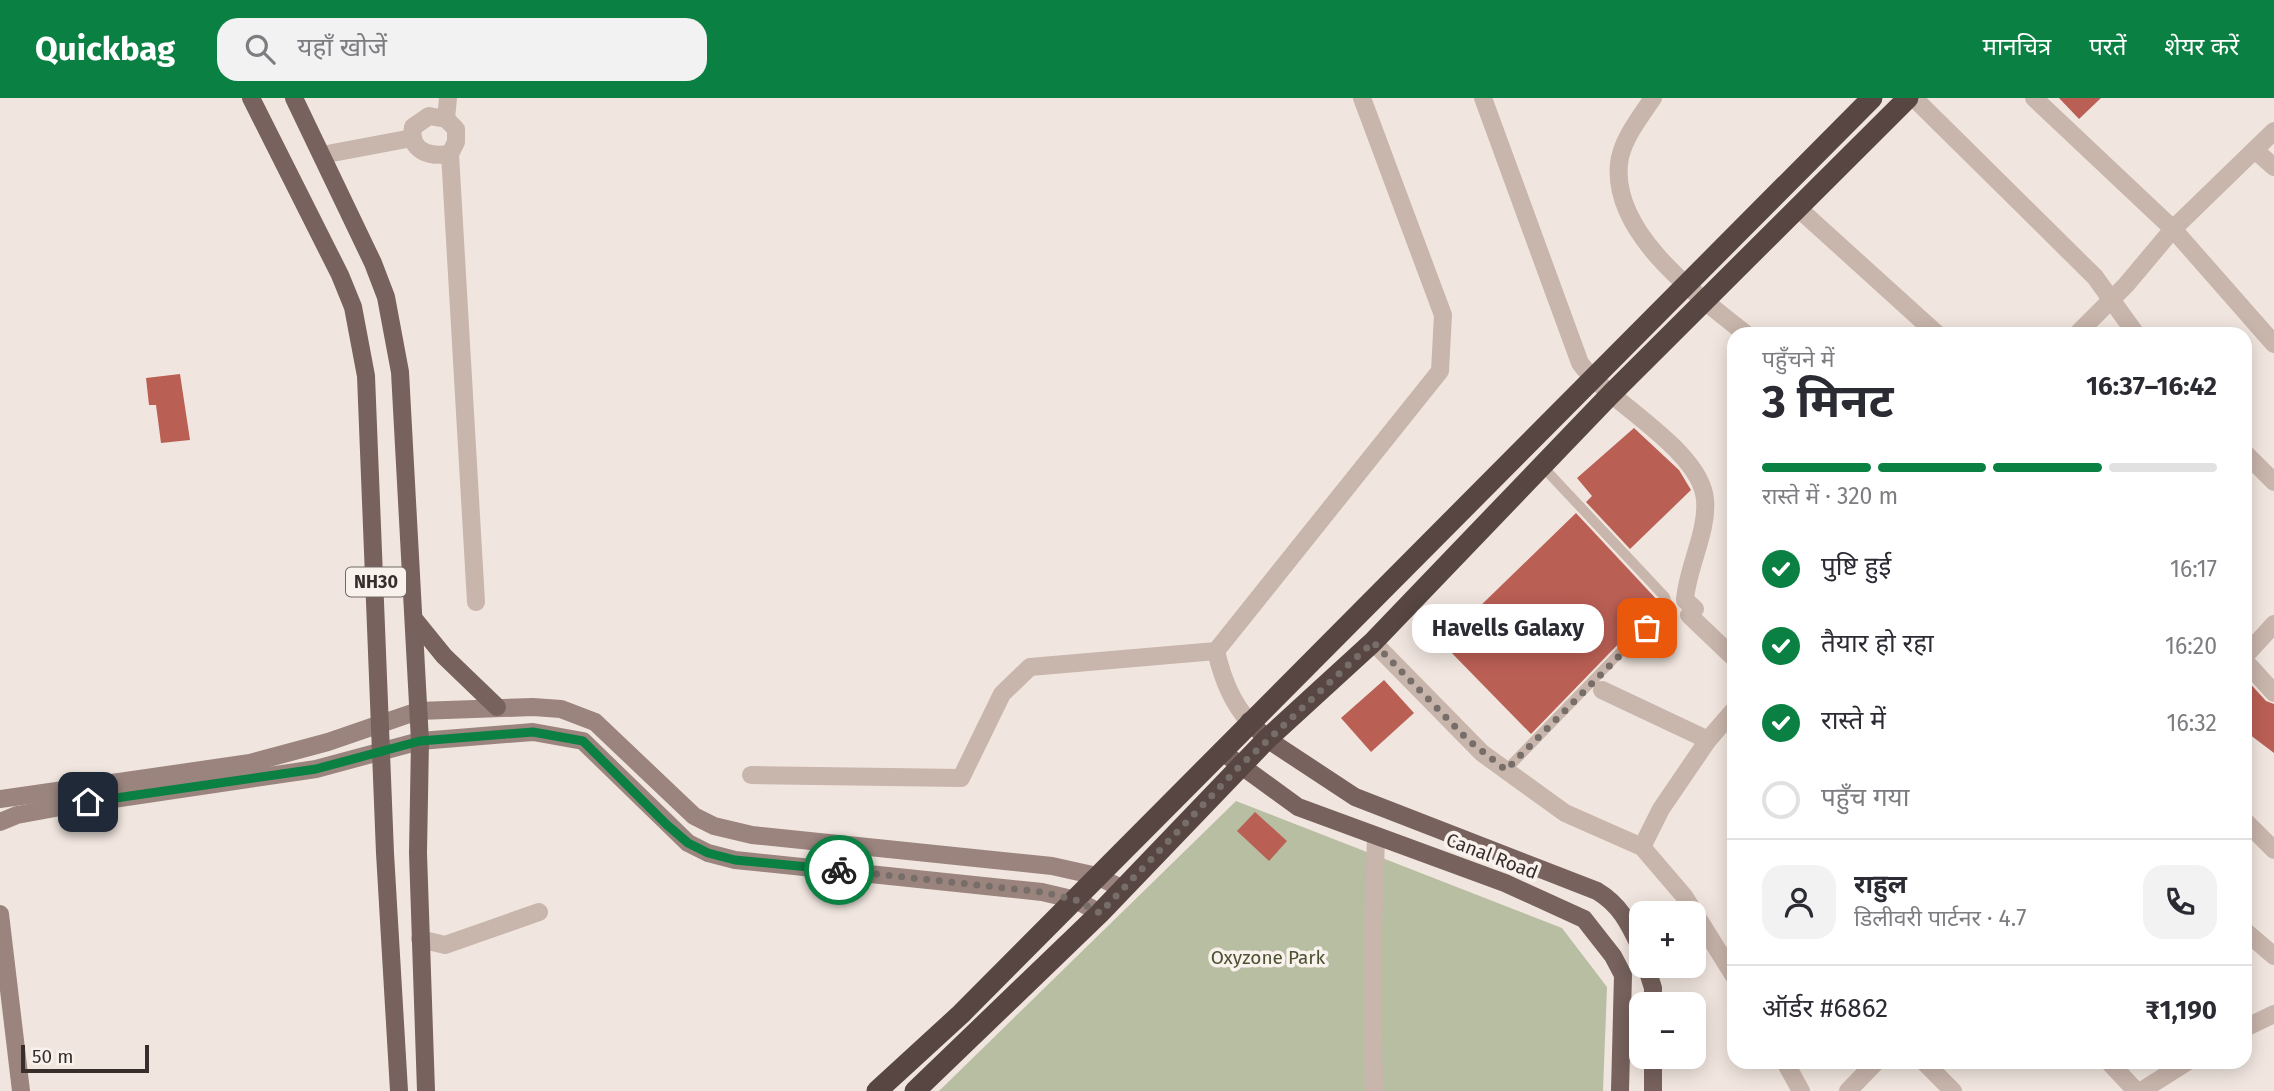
<!DOCTYPE html>
<html lang="hi">
<head>
<meta charset="utf-8">
<style>
  :root { --surface:#fff; --page:#f2f2f3; --text:#2b2b33; --muted:#7c7c81; --line:#e1e1e2; --accent:#0b8043 }
  body { margin:0; font-family:"Fira Sans","Noto Sans Devanagari",sans-serif; background:var(--page); color:var(--text); height:100vh; display:flex; flex-direction:column; font-size:26px; white-space:nowrap }
  * { box-sizing:border-box; margin:0 }
  p { font-size:23px; color:var(--muted) }
  .icon { flex:none; width:38px; height:38px; fill:none; stroke:currentColor; stroke-width:2; stroke-linecap:round; stroke-linejoin:round }
  .map { position:relative; flex:1; overflow:hidden }
  .side { position:absolute; left:1727px; top:229px; width:525px; height:742px; display:flex; flex-direction:column; background:var(--surface); border-radius:21px; box-shadow:0 4px 18px #0003 }
  .side>* { flex:none }
  .buttons { position:absolute; left:1629px; top:803px; display:grid; gap:14px }
  .buttons a { display:grid; place-items:center; width:77px; height:77px; border-radius:14px; background:var(--surface); box-shadow:0 4px 18px #0003; font-size:35px }
  .scale { position:absolute; left:21px; bottom:18px; width:128px; box-sizing:border-box; padding-left:7px; border:4px solid #372d2a; border-top:0; font-size:19px; line-height:24px; white-space:nowrap; color:#372d2a; -webkit-text-stroke:5px #f8f1ec; paint-order:stroke }
  .pin { position:absolute; display:grid; place-items:center; width:60px; height:60px; color:#fff; margin:-30px; border-radius:14px; box-shadow:0 4px 10px #0006 }
  .courier { position:absolute; display:grid; place-items:center; width:70px; height:70px; margin:-35px; border:5px solid #0b8043; border-radius:50%; background:#fff; color:#222; box-shadow:0 2px 9px #0007 }
  .bubble { position:absolute; height:49px; border-radius:21px; background:var(--surface); box-shadow:0 4px 18px #0003; font-size:23px; font-weight:700; line-height:49px; text-align:center }
  .overview em { font-style:normal; font-weight:700 }
  .overview div { display:flex; flex-direction:column-reverse }
  .overview { display:flex; align-items:center; justify-content:space-between; height:119px; padding:0 35px }
  h1 { font-size:46px; font-weight:700; line-height:52px }
  .bar { display:grid; grid-template-columns:repeat(4,1fr); gap:10px 7px; align-content:center; height:84px; padding:0 35px }
  .bar i { height:9px; border-radius:5px; background:var(--line) }
  .bar .on { background:var(--accent) }
  .bar p { grid-column:span 4 }
  .line { display:flex; align-items:center; gap:18px; padding:0 35px; border-top:2px solid var(--line) }
  .line div { flex:1 }
  .round { display:grid; place-items:center; flex:none; width:74px; height:74px; border-radius:21px; background:var(--page) }
  ol { padding:0 35px; list-style:none }
  li { display:flex; align-items:center; gap:21px; height:77px }
  li p { margin-inline-start:auto }
  li .icon { padding:7px; border-radius:50%; background:var(--accent); color:#fff; stroke-width:4 }
  li:last-child { color:var(--muted) }
  li i { width:38px; height:38px; border:4px solid var(--line); border-radius:50% }
  header { display:flex; align-items:center; gap:42px; box-sizing:border-box; height:98px; padding:0 35px; background:var(--accent); color:#fff }
  header strong { font-size:33px }
  nav { display:flex; gap:38px; margin-inline-start:auto; font-size:24px }
  .search { width:490px; height:63px; background:var(--page); display:flex; align-items:center; gap:18px; box-sizing:border-box; padding:0 24px; border-radius:21px; color:var(--muted); font-size:26px }
  .map>svg:first-child { display:block }
</style>
</head>
<body>
<header>
<strong>Quickbag</strong>
<div class="search"><svg class="icon" aria-label="search" viewBox="0 0 24 24"><circle cx="10" cy="10" r="6"/><path d="M15 15l6 6"/></svg>यहाँ खोजें</div>
<nav><a>मानचित्र</a><a>परतें</a><a>शेयर करें</a></nav>
</header>
<div class="map">
<svg width="2274" height="993" viewBox="0 0 2274 993">
  <rect width="100%" height="100%" fill="#f1e6df"/>
  <polygon fill="#b8bea1" points="1236,703 1562,830 1607,889 1603,993 939,993"/>
  <g fill="#ba5f54">
    <polygon points="2059,0 2101,0 2079,21"/>
    <polygon points="180,276 190,342 161,345 156,307 149,307 146,280"/>
    <polygon points="1634,330 1679,372 1691,392 1630,451 1586,404 1592,398 1577,380"/>
    <polygon points="1576,415 1659,504 1531,636 1442,545"/>
    <polygon points="2245,580 2266,603 2274,606 2274,655 2245,633"/>
    <polygon points="1384,582 1414,615 1371,654 1341,620"/>
    <polygon points="1255,714 1287,743 1269,763 1237,733"/>
  </g>
  <g fill="none" stroke-linecap="round" stroke-linejoin="round">
    <polyline stroke="#c8b5ac" stroke-width="10" points="1506,672 1667,506 1665,499 1542,368"/>
    <g stroke="#c8b5ac" stroke-width="18">
      <path d="M 1483,0 L 1580,265 C 1608,304 1702,352 1705,402 C 1708,434 1687,470 1685,502 L 1695,511 L 1689,517 L 1734,560"/>
      <path d="M 1653,0 C 1640,19 1621,43 1619,66 C 1612,136 1698,198 1746,236"/>
      <polyline points="1914,0 2095,179 2136,236"/>
      <polyline points="2034,0 2173,131 2274,246"/>
      <path d="M 429,18 L 446,21 L 456,31 L 456,44 L 450,56 C 430,59 409,54 413,29 Z"/>
      <polyline points="446,21 448,0"/>
      <polyline points="2255,52 2274,69"/>
      <polyline points="450,56 476,504"/>
      <polyline points="322,57 412,40"/>
      <polyline points="1799,111 1937,236"/>
      <polyline points="2077,236 2126,187 2173,131 2274,33"/>
      <polyline points="2245,355 2274,384"/>
      <polyline points="1373,544 1482,655 1565,715 1642,749 1684,798 1734,878"/>
      <path d="M 1216,553 C 1222,579 1231,604 1249,623"/>
      <polyline points="2245,558 2274,526"/>
      <polyline points="2245,563 2274,595"/>
      <polyline points="1602,592 1708,642"/>
      <polyline points="751,677 961,680 1002,596 1030,569 1216,553 1440,273 1443,217 1362,0"/>
      <polyline points="2245,723 2274,752"/>
      <polyline points="1642,749 1661,711 1708,642 1734,612"/>
      <polyline points="2245,833 2274,858"/>
      <polyline points="420,841 445,847 539,814"/>
      <polyline points="2245,930 2274,916"/>
      <polyline points="1785,964 1801,993"/>
      <polyline points="1924,964 1953,993"/>
      <polyline points="2109,964 2136,993"/>
      <polyline points="1374,993 1372,867 1376,739"/>
      <polyline points="1848,993 1876,964"/>
      <polyline points="2141,993 2187,964"/>
    </g>
    <g stroke="#9b847e" stroke-width="18">
      <polyline points="0,701 250,665 328,644 418,613 533,609 561,611 595,624 694,718 714,728 752,737 1052,768 1097,778 1123,791"/>
      <polyline points="0,724 17,717 66,708 316,671 420,643 533,634 583,643 688,745 708,755 735,762 1042,794 1076,802 1100,815"/>
      <polyline points="0,816 21,993"/>
    </g>
    <g stroke="#77625d" stroke-width="18">
      <polyline points="251,0 340,177 353,209 366,278 385,755 399,993"/>
      <polyline points="294,0 373,165 386,199 400,274 420,643 418,755 426,993"/>
      <polyline points="414,521 444,558 497,609"/>
      <path d="M 1249,623 L 1267,641 L 1355,699 L 1597,793 C 1622,808 1630,828 1642,853"/>
      <polyline points="1221,653 1298,709 1505,785 1584,821 1613,858 1623,877 1620,993"/>
      <polyline points="1646,868 1653,890 1653,906"/>
      <polyline points="1653,959 1653,993"/>
    </g>
    <g stroke="#574642" stroke-width="21">
      <polyline points="877,993 961,916 1872,0"/>
      <polyline points="915,993 1100,815 1267,641 1373,544 1611,296 1908,0"/>
    </g>
  </g>
  <g fill="none" stroke-linecap="round" stroke-linejoin="round">
    <polyline stroke="#786e69" stroke-width="7" stroke-dasharray="0 12.6" points="839,772 1042,794 1076,802 1100,815 1240,668 1373,544 1468,642 1506,672 1647,530"/>
    <polyline stroke="#0b8043" stroke-width="9" points="88,704 316,671 420,643 533,634 583,643 666,726 688,745 708,755 735,762 839,772"/>
  </g>
  <g text-anchor="middle" dominant-baseline="central" stroke-width="7" stroke-linejoin="round" paint-order="stroke">
    <rect fill="#f8f1ec" stroke="#716864" stroke-width="2" x="346" y="469.5" width="60" height="29" rx="5"/>
    <g font-size="18" font-weight="bold" fill="#372d2a">
      <text x="376" y="484">NH30</text>
    </g>
    <g font-size="19" fill="#372d2a" stroke="#f8f1ec">
      <text transform="translate(1492 758) rotate(21)">Canal Road</text>
    </g>
    <g font-size="19" fill="#4b5231" stroke="#f8f1ec">
      <text x="1268" y="859">Oxyzone Park</text>
    </g>
  </g>
</svg>
<div class="buttons">
<a>+</a>
<a>−</a>
</div>
<div class="scale">50 m</div>
<div class="pin" style="left:1647px;top:530px;background:#ea580c"><svg class="icon" aria-label="bag" viewBox="0 0 24 24"><path d="M5 8h14l-1 12H6zM9 8a3 3 0 0 1 6 0"/></svg></div>
<div class="pin" style="left:88px;top:704px;background:#1f2937"><svg class="icon" aria-label="home" viewBox="0 0 24 24"><path d="M3 11l9-7 9 7M6 9v11h12V9"/></svg></div>
<div class="courier" style="left:839px;top:772px"><svg class="icon" aria-label="bike" viewBox="0 0 24 24"><circle cx="6" cy="16" r="4"/><circle cx="18" cy="16" r="4"/><path d="M6 16l4-8h5l3 8M10 8l3 8H6M13 5h3"/></svg></div>
<div class="bubble" style="left:1412px;top:506px;width:192px">Havells Galaxy</div>
<section class="side">
<div class="overview"><div><h1>3 मिनट</h1><p>पहुँचने में</p></div><em>16:37–16:42</em></div>
<div class="bar"><i class="on"></i><i class="on"></i><i class="on"></i><i></i><p>रास्ते में · 320 m</p></div>
<ol>
<li><svg class="icon" aria-label="check" viewBox="0 0 24 24"><path d="M5 12l5 5 9-10"/></svg>पुष्टि हुई<p>16:17</p></li>
<li><svg class="icon" aria-label="check" viewBox="0 0 24 24"><path d="M5 12l5 5 9-10"/></svg>तैयार हो रहा<p>16:20</p></li>
<li><svg class="icon" aria-label="check" viewBox="0 0 24 24"><path d="M5 12l5 5 9-10"/></svg>रास्ते में<p>16:32</p></li>
<li><i></i>पहुँच गया</li>
</ol>
<div class="line" style="height:126px"><a class="round"><svg class="icon" aria-label="person" viewBox="0 0 24 24"><circle cx="12" cy="8" r="4"/><path d="M4 21q1-7 8-7t8 7"/></svg></a><div><b>राहुल</b><p>डिलीवरी पार्टनर · 4.7</p></div><a class="round"><svg class="icon" aria-label="phone" viewBox="0 0 24 24"><path d="M5 4h4l2 5-3 2q2 4 5 5l2-3 5 2v4C11 20 4 13 5 4z"/></svg></a></div>
<div class="line" style="height:91px"><div>ऑर्डर #6862</div><b>₹1,190</b></div>
</section>
</div>
</body>
</html>
